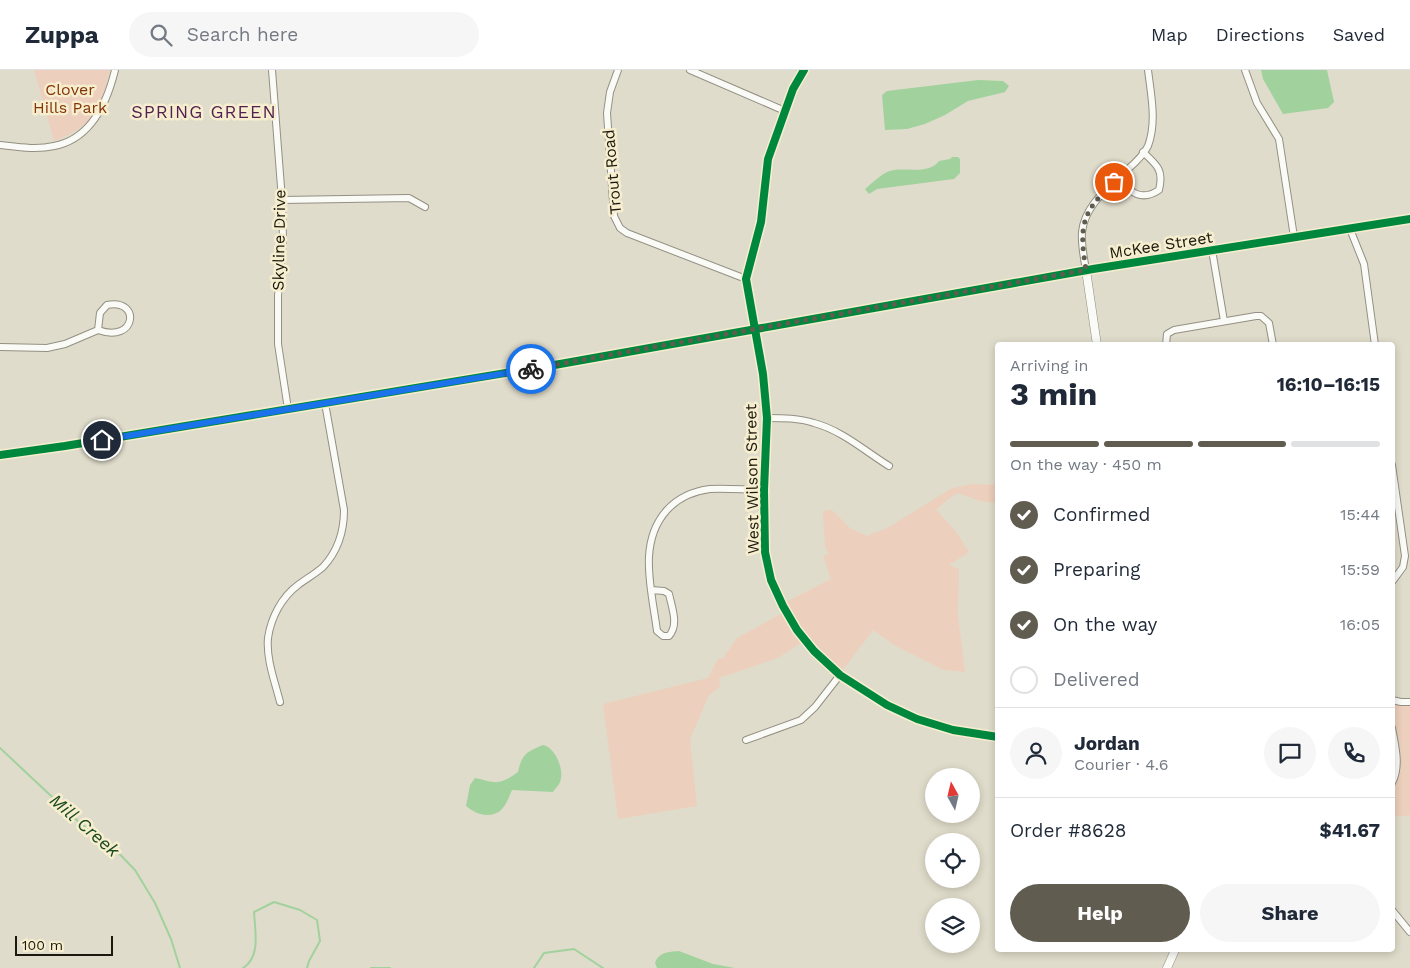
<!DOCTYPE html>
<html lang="en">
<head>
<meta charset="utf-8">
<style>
  :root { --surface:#fff; --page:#f6f6f7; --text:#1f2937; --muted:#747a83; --line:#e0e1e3; --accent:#605d50 }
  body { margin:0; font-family:"Work Sans",sans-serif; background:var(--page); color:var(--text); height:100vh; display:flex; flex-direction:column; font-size:19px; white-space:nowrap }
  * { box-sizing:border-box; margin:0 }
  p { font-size:16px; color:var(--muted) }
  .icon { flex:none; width:28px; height:28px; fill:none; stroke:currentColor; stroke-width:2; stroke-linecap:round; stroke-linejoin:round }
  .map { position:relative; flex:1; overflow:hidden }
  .side { position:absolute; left:995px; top:272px; width:400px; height:610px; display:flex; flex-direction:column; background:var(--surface); border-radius:5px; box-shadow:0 2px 8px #0003 }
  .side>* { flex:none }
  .needle { width:32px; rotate:352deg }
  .buttons { position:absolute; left:925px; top:698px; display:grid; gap:10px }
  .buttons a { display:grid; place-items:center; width:55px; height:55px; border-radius:50%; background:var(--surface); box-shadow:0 2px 8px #0003; font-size:25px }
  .scale { position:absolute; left:15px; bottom:12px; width:98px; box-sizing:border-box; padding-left:5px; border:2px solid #1b180d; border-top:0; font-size:14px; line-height:18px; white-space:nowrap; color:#1b180d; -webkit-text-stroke:4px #f6eecf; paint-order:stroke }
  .pin { position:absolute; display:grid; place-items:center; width:42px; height:42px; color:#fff; margin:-21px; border:2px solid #fff; border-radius:50%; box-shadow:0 1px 5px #0007 }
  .courier { position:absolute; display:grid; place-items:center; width:50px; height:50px; margin:-25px; border:4px solid #1a73e8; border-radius:50%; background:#fff; color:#222; box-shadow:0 1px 6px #0007 }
  .overview em { font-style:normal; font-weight:700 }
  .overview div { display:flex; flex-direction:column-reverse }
  .overview { display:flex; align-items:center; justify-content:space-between; height:85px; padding:0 15px }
  h1 { font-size:32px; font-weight:700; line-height:38px }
  .bar { display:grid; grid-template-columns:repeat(4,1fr); gap:8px 5px; align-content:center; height:60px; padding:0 15px }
  .bar i { height:6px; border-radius:4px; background:var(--line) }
  .bar .selected { background:var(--accent) }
  .bar p { grid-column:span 4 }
  .line { display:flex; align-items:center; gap:12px; padding:0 15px; border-top:1px solid var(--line) }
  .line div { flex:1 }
  .round { display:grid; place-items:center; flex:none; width:52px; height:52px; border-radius:26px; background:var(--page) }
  ol { padding:0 15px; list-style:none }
  li { display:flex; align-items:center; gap:15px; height:55px }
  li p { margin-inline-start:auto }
  li .icon { padding:5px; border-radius:50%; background:var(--accent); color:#fff; stroke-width:4 }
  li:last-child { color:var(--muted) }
  li i { width:28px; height:28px; border:2px solid var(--line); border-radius:50% }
  .primary-button { display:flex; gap:10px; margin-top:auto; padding:10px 15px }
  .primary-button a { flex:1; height:58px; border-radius:30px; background:var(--accent); color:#fff; font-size:20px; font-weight:700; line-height:58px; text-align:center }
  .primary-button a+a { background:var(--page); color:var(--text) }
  header { display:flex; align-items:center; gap:30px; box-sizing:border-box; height:70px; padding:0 25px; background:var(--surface); border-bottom:1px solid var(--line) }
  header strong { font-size:24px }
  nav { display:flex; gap:28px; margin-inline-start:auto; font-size:18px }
  .search { width:350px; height:45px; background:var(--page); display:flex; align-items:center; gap:12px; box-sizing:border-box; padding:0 18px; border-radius:28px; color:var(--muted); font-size:19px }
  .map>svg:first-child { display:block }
</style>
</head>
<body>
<header>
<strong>Zuppa</strong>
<div class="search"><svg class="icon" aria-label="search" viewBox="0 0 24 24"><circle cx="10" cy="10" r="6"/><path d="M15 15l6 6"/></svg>Search here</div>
<nav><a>Map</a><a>Directions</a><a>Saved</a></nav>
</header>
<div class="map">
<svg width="1410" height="898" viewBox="0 0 1410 898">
  <rect width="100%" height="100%" fill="#e0dccb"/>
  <g fill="#eccfbc">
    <path d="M 34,0 L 110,0 C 100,38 93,57 54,71 Z"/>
    <polygon points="973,414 997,415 997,433 980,431 958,423 948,429 936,440 955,460 969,482 949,495 959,499 958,546 965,602 944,600 896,576 873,560 842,601 799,557 784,533 831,509 823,486 829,484 825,477 823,443 826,440 832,440 850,458 867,466 889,457 952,418"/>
    <polygon points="781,544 802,572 778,588 719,608 720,617 709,625 690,669 697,736 618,749 603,634 708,608 718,589 723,588 737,568"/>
    <polygon points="1392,630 1410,632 1410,745 1393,747 1393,713 1396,703 1392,658"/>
  </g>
  <g fill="#a1d29d">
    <polygon points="1261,0 1327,0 1334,32 1328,38 1283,44 1263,9"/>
    <polygon points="978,10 1003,11 1009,16 1005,22 968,31 945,45 925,54 907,59 885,60 882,25 887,21"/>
    <path d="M 952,87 L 958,87 L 960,89 L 960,103 L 954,109 L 877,119 L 869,124 L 865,119 C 874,112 882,102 894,100 C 908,98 930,104 939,91 L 950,89 Z"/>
    <path d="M 543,675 C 555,677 565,700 560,712 C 559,715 555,719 553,722 L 512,720 C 509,727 506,736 500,741 C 489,749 475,744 466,736 L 470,715 L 475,708 C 497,713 498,716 518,702 C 522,684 526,682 543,675 Z"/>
    <path d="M 679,881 L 713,894 L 735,898 L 657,898 L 655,893 C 659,882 668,882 679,881 Z"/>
  </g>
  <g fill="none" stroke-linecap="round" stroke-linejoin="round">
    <g stroke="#a1d29d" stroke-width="2">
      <polyline points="0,678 81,754 106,770 135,800 155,833 171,869 180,898"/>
      <path d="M 243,898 C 261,887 255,861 254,842 L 274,832 L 300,840 L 317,850 L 320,871 L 309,891 L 307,898"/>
      <polyline points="371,898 390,898"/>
      <polyline points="534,898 544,883 574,879 603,898"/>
    </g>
    <g stroke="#939083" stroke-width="8">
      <g id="minor">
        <polyline points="272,0 282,130 283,170 278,226 278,274 288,339"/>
        <polyline points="618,0 610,22 607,43 614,146 620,158 627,163 746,209"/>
        <polyline points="690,0 785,41"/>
        <polyline points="804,0 793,19 768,89 761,152 746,209 763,304 767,348 764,420 765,482 771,510 783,536 797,560 814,581 840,605 887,635 917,649 953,660 998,667"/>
        <polyline points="1245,0 1257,33 1279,69 1294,167"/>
        <path d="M 0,75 C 18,77 36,80 54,76 C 91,69 107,33 115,0"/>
        <path d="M 1118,110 C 1131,122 1141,132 1159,120 C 1164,100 1157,95 1143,82"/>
        <polyline points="282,130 409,128 425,137"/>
        <polyline points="1350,159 1364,194 1375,275"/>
        <polyline points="1212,180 1224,251"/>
        <path d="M 1086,200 C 1084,188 1081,175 1082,162 C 1085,134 1110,117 1128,99 C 1135,93 1144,84 1148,76 C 1157,52 1151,25 1148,0"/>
        <polyline points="1166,275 1167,264 1174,260 1256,246 1261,246 1269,253 1273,275"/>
        <path d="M 0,277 L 47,278 L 65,274 L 98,260 C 137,274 141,228 107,235 L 100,243 L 98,260"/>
        <path d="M 767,348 C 783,348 799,348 814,353 C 841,360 865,381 889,396"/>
        <polyline points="1392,395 1405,486 1403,497 1392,512"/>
        <path d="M 651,520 L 664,521 L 669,524 C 672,538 679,555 669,566 L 663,566 L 657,561 C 652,521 637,473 667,440 C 678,428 694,421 710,419 C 728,418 746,420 764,420"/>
        <polyline points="1392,630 1401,632 1410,632"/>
        <path d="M 280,632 C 275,612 266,589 268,568 C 271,547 282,527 298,515 C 306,509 315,504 323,497 C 338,481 344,461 344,440 L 325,333"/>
        <path d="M 1392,658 C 1395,675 1401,696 1392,713"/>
        <polyline points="746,670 801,650 815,637 840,605"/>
        <polyline points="1392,840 1410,862"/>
      </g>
    </g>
    <g stroke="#939083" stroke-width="9">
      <g id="tertiary">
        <polyline points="1086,200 1097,275"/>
        <polyline points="0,385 65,376 560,294 1093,199 1410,149"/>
        <polyline points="1167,898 1175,880"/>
      </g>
    </g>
    <use href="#minor" stroke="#fafaf7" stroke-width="6"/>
    <use href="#tertiary" stroke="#fafaf7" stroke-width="8"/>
    <g stroke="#f6eecf" stroke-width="11">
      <g id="cycleway">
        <polyline points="804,0 793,19 768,89 761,152 746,209 763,304 767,348 764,420 765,482 771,510 783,536 797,560 814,581 840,605 887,635 917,649 953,660 998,667"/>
        <polyline points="0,385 65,376 560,294 1093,199 1410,149"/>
      </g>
    </g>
    <use href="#cycleway" stroke="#00873e" stroke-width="8"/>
  </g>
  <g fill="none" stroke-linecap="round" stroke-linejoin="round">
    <path stroke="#605d50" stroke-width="5" stroke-dasharray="0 9" d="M 531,299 L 1086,200 C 1079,156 1081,143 1114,112"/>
    <polyline stroke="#1a73e8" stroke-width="6" points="102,370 531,299"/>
  </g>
  <g text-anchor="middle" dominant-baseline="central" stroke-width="5" stroke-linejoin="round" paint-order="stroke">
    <g font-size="16" fill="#843507" stroke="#f6eecf">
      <text x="70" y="19">Clover<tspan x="70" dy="18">Hills Park</tspan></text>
    </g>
    <g font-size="16" fill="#1b180d" stroke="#f6eecf">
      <text transform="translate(612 102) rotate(-95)">Trout Road</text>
      <text transform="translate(279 170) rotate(-89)">Skyline Drive</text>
      <text transform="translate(1161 175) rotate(-9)">McKee Street</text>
      <text transform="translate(752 409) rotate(-91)">West Wilson Street</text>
    </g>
    <g font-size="18" letter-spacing="1" fill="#532151" stroke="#f6eecf">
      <text x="204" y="41">SPRING GREEN</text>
    </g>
    <g font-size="18" font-style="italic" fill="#1a4b1f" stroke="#f6eecf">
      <text transform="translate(85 755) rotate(41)">Mill Creek</text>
    </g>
  </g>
</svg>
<div class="buttons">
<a><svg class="needle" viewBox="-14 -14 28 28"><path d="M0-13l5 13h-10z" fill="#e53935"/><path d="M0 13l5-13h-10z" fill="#747a83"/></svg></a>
<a><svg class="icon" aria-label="locate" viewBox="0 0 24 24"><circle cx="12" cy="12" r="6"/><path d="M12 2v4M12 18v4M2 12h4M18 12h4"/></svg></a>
<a><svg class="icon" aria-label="layers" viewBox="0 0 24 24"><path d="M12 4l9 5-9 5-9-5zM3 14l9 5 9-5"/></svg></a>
</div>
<div class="scale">100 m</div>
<div class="pin" style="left:1114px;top:112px;background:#ea580c"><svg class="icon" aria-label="bag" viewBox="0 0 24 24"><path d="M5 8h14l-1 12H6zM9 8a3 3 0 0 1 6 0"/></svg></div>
<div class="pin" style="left:102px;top:370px;background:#1f2937"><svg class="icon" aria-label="home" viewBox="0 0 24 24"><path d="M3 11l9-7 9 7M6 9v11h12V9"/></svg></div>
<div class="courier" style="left:531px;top:299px"><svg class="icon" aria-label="bike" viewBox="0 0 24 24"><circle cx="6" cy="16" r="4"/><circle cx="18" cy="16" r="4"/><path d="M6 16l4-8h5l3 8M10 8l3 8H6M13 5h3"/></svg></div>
<section class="side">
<div class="overview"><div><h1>3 min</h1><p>Arriving in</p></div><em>16:10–16:15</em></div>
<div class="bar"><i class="selected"></i><i class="selected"></i><i class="selected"></i><i></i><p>On the way · 450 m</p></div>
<ol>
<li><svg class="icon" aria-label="check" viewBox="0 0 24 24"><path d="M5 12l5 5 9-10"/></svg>Confirmed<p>15:44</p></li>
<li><svg class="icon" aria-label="check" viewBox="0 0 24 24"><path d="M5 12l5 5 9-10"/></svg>Preparing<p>15:59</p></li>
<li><svg class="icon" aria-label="check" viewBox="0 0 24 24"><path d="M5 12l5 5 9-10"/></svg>On the way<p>16:05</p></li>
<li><i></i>Delivered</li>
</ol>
<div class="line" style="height:90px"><a class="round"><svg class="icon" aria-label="person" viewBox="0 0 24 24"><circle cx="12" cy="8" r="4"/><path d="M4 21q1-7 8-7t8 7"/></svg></a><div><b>Jordan</b><p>Courier · 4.6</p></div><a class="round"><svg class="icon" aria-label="chat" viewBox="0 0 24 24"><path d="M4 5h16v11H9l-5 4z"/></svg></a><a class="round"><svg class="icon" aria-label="phone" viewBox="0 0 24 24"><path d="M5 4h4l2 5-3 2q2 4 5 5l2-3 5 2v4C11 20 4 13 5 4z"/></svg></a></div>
<div class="line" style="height:65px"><div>Order #8628</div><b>$41.67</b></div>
<div class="primary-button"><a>Help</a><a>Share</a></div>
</section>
</div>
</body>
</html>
